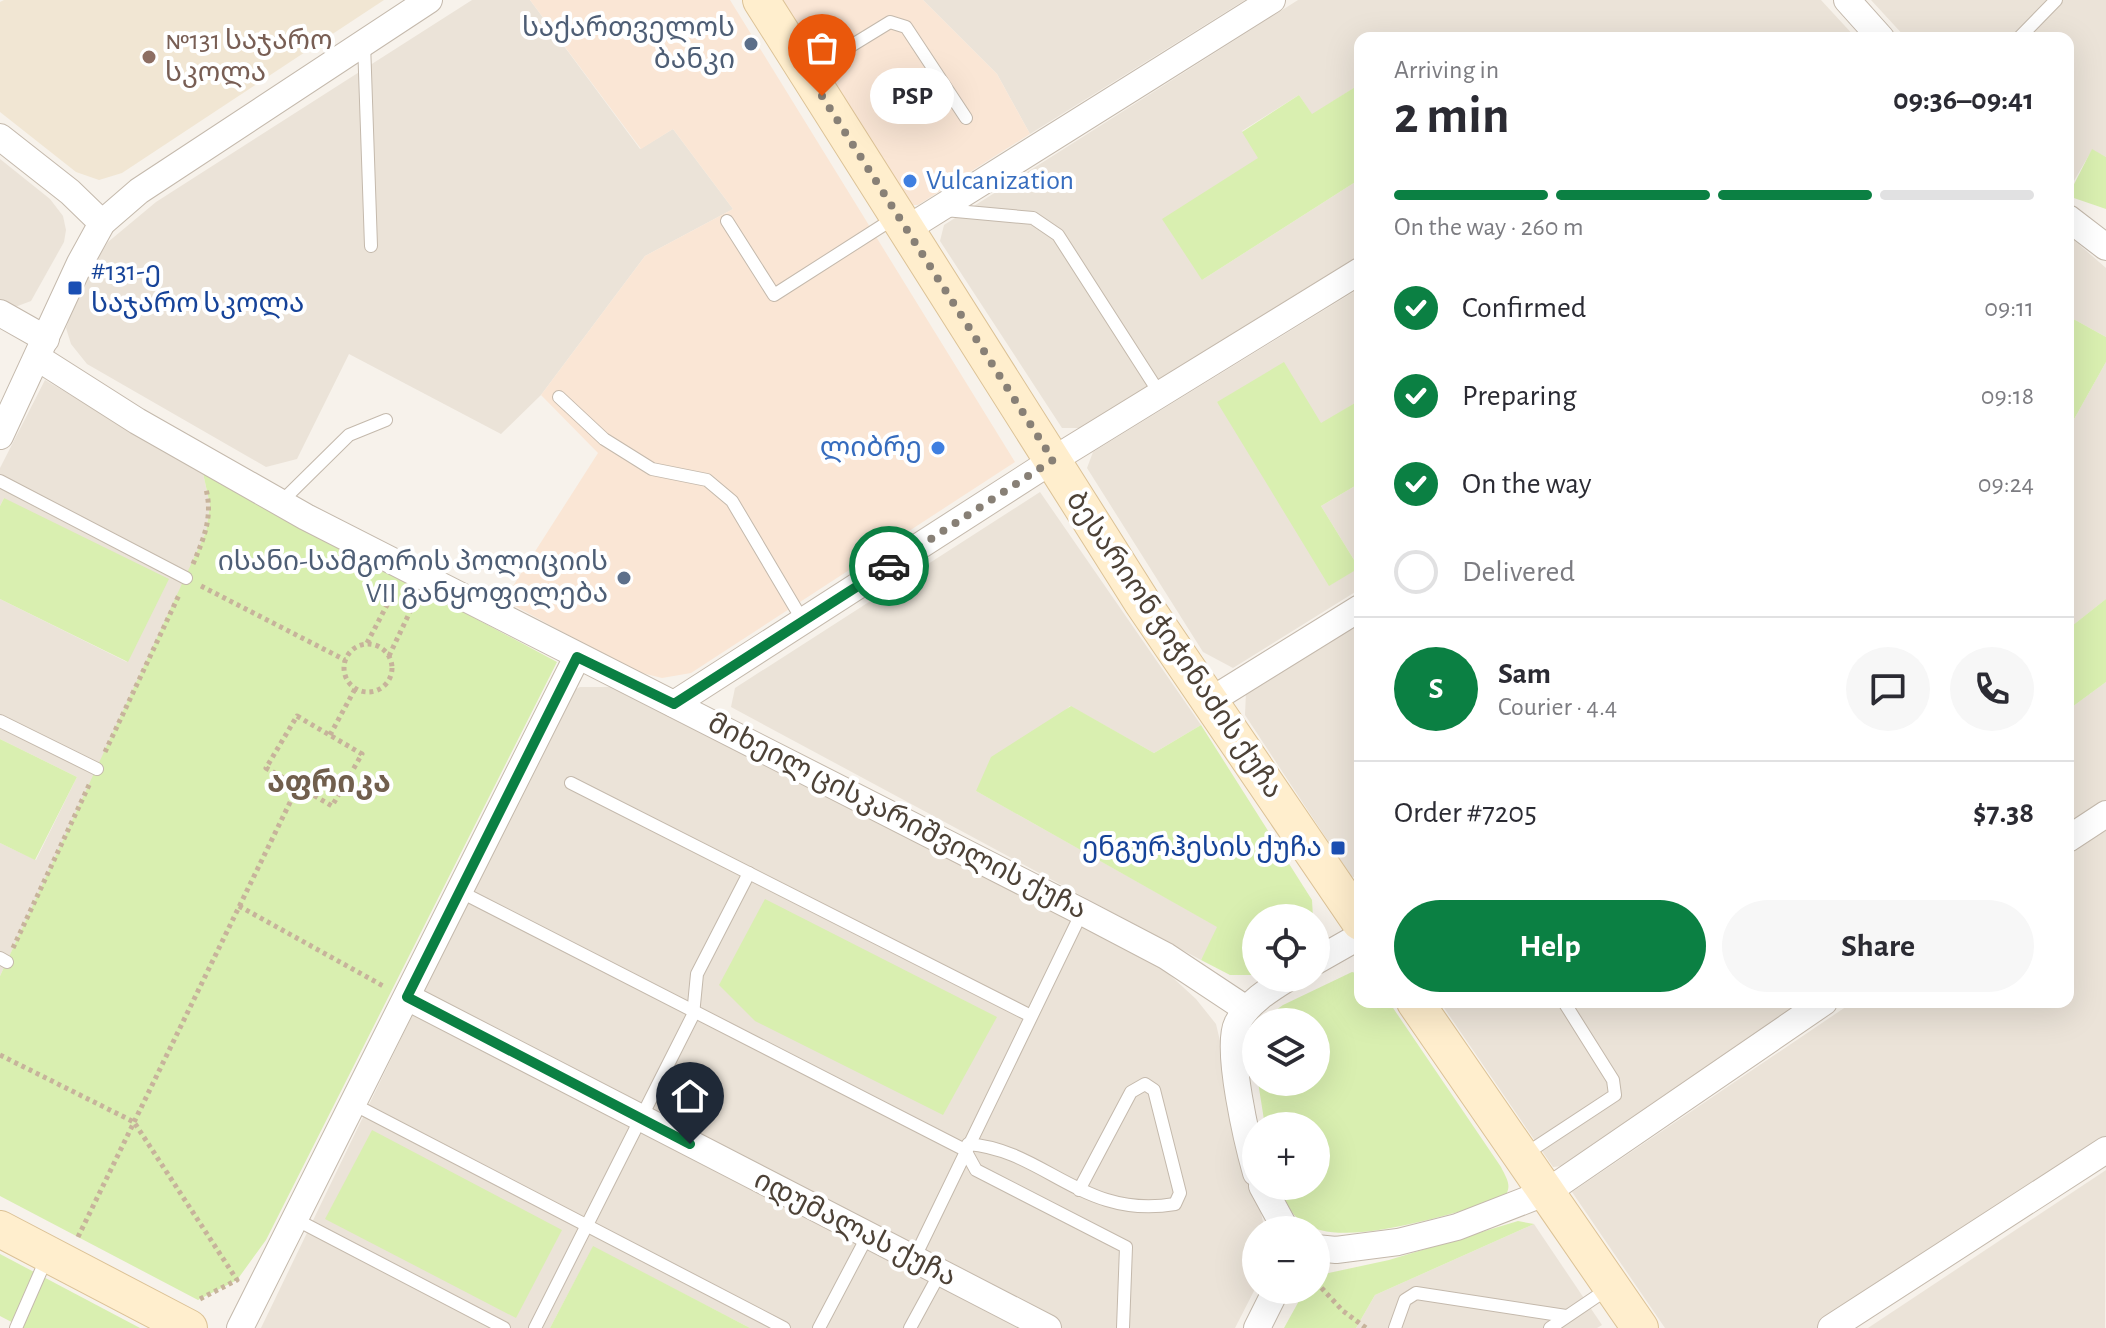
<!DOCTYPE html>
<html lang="en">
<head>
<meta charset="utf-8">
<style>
  :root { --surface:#fff; --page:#f7f7f7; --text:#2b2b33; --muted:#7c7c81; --line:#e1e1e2; --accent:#0b8043 }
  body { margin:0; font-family:"Alegreya Sans","Noto Sans Georgian",sans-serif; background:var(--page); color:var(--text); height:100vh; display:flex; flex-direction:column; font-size:30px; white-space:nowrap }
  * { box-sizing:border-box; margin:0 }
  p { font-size:26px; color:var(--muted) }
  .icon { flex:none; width:44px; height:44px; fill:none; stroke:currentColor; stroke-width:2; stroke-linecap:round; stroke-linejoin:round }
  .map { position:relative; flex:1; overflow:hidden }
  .sheet { position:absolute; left:1354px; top:32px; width:720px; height:976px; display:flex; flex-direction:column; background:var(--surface); border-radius:16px; box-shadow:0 8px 32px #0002 }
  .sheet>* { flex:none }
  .fabs { position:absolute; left:1242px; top:904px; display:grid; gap:16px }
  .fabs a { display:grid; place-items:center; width:88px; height:88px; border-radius:50%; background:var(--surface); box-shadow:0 8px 32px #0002; font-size:40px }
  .pin { position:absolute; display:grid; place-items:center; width:68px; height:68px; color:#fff; margin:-82px -34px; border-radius:50% 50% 50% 0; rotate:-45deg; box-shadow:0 0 8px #0007 }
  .pin .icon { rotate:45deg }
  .courier { position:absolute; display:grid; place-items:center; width:80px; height:80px; margin:-40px; border:6px solid #0b8043; border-radius:50%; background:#fff; color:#222; box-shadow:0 2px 10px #0007 }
  .bubble { position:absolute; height:56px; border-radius:28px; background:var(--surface); box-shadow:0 8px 32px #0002; font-size:26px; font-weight:700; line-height:56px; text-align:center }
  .head em { font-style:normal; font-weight:700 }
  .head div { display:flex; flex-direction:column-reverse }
  .head { display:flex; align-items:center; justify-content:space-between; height:136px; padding:0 40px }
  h1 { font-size:52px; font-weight:700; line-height:60px }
  .bar { display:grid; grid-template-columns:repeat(4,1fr); gap:12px 8px; align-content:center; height:96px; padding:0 40px }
  .bar i { height:10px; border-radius:6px; background:var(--line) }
  .bar .on { background:var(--accent) }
  .bar p { grid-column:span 4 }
  .line { display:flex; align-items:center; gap:20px; padding:0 40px; border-top:2px solid var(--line) }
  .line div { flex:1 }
  .round { display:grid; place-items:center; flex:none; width:84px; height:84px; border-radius:42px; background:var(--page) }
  ol { padding:0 40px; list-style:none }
  li { display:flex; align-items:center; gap:24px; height:88px }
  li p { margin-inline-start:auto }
  li .icon { padding:8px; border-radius:50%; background:var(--accent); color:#fff; stroke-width:4 }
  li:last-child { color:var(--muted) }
  li i { width:44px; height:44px; border:4px solid var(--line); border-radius:50% }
  .primary-button { display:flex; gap:16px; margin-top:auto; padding:16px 40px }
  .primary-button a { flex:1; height:92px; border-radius:48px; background:var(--accent); color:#fff; font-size:32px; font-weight:700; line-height:92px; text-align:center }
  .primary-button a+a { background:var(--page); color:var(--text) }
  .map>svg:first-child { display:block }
</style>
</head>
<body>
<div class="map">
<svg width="2106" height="1328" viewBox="0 0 2106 1328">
  <rect width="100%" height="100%" fill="#f7f2eb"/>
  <g fill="#ebe3d8">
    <polygon points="472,0 530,0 640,149 673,129 733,209 645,256 541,395 501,434 349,354 297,459 266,467 87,364 71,344 66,328 83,281 108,242 156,202"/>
    <polygon points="923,0 1245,0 1030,134 997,74"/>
    <polygon points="1298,0 1821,0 1856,38 1360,38 1360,84 1312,115 1299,95 1242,131 1259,158 1202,280 1360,179 1360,255 1081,428 1062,428 940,241 944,225"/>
    <polygon points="1871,0 2106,0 2106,157 2092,150 2068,191 2068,38 1906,38"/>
    <polygon points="0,159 50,199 63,216 66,230 64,242 31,301 15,307 0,305"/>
    <polygon points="2068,235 2106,268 2106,337 2068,316"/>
    <polygon points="1360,288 1360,400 1321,424 1217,402 1359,568 1321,506 1360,483 1360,589 1233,668 1203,652 1087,468 1093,452"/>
    <polygon points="2106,362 2106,599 2068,629 2068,430"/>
    <polygon points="45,380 203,473 210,505 206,532 186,578 0,976 0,843 36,860 77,777 0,739 0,599 127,662 4,498 0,506 0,468"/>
    <polygon points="1040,492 1201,725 1154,753 1070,706 976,791 1218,927 1201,960 731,707 735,688"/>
    <polygon points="1360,623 1360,880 1351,876 1245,715 1246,692"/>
    <polygon points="2106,682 2106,802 2068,827 2068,710"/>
    <polygon points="580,687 615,687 1159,965 1196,999 1216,1024 1265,1230 1256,1230 1256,1287 1235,1328 750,1328 593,1247 550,1328 261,1328 568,693"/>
    <polygon points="2106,830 2106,1139 1818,1328 1665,1328 1572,1192 1853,1002 2068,1002 2068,856"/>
    <polygon points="1440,1002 1805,1002 1648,1106 1573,1165 1553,1167"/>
    <polygon points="2106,1170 2105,1328 1868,1328"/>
    <polygon points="1534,1224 1602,1325 1597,1328 1356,1328 1375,1295"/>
  </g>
  <g fill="#fae6d5">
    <polygon points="530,0 730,0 1015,462 691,673 662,678 634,671 504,600 598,453 541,395 645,256 733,209 673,129 641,149"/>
    <polygon points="776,0 923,0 997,74 1030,134 918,205 903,205"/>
  </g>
  <polygon fill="#f1e6d3" points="4,0 384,0 122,173 99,180 76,172 0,112 0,2"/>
  <g fill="#d9efb0">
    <polygon points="1360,84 1360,179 1202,280 1162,219 1258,158 1242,132 1299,95 1312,114"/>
    <polygon points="2092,149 2106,157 2106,209 2068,196"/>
    <polygon points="2068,316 2106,337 2106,362 2068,430"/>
    <polygon points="1284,362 1321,423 1360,400 1360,483 1321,506 1359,568 1329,586 1217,402"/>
    <polygon points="203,473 557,662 266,1240 237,1280 198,1300 0,1196 0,976 206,532 210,505"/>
    <polygon points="4,498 169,579 128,662 0,599 0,506"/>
    <polygon points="2106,599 2106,682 2068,710 2068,629"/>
    <polygon points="1071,706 1154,753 1201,725 1312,900 1313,918 1256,918 1256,975 1230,975 1201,960 1217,927 976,791 991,757"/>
    <polygon points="0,739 77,777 35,860 0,843"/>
    <polygon points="765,899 997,1017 943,1115 755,1021 719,985"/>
    <path d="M 1352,972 L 1360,974 L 1360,1002 L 1389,1002 L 1501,1167 C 1508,1181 1513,1187 1502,1200 C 1455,1211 1342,1252 1302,1222 C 1290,1214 1284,1198 1277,1186 L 1316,1186 L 1316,1126 L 1265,1126 L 1258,1082 L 1316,1082 L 1316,1022 L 1259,1022 L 1283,1005 Z"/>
    <polygon points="372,1130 562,1230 516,1318 325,1219"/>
    <polygon points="1518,1221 1534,1224 1375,1295 1356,1328 1284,1328 1305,1290 1316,1290 1316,1279 1324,1274 1389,1260"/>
    <polygon points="593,1246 750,1328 550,1328"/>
    <polygon points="0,1254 140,1328 23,1328 0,1316"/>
  </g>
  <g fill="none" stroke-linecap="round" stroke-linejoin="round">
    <g stroke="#c4b9ac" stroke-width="14">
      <g id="lane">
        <polyline points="2019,38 2056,0"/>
        <polyline points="364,43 371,246"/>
        <polyline points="810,71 890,22 906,27 966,118"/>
        <polyline points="945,210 1033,218 1058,235 1160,394"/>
        <polyline points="727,221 774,295 896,217"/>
        <polyline points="559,397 604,439 652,469 707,480 732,501 803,621"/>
        <polyline points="0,481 186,578"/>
        <polyline points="280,503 349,435 386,420"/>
        <polyline points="0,721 97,769"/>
        <polyline points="571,783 1031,1016"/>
        <polyline points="459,891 965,1150 976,1170 1126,1247 1123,1328"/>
        <polyline points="0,958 7,962"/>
        <polyline points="353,1104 784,1328"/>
        <path d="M 968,1144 C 1045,1150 1083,1220 1175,1204 L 1180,1193 L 1154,1090 L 1145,1084 L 1131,1092 L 1079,1190"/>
        <polyline points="1524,1155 1615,1095 1613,1080 1564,1002"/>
        <polyline points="295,1219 504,1328"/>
        <polyline points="914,1259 1082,912"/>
        <polyline points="16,1328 47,1257"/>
        <polyline points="535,1328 693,1015 697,974 749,873"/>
        <polyline points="819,1328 868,1235"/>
        <polyline points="910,1328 940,1273"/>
        <polyline points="1395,1328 1405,1300 1416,1293 1566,1316"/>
        <polyline points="1550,1328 1609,1288"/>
      </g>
    </g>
    <g stroke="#c4b9ac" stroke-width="28">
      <g id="street">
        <polyline points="1847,0 1881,38"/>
        <polyline points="0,137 70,192 102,223"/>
        <polyline points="2068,218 2106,247"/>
        <polyline points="907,229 1272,0"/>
        <polyline points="0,313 46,339"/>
        <polyline points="38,358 137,421 306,517 1082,912 1166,956 1246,1009"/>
        <polyline points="0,436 80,263 102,223 139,191 429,0"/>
        <polyline points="1210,701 1360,608"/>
        <polyline points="674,704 1053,460 1360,271"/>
        <polyline points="2068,839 2106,814"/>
        <polyline points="1316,961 1360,936"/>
        <polyline points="407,997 1048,1328"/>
        <path d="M 1256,1173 C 1248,1145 1225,1048 1237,1024 C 1246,1004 1270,989 1288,978"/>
        <polyline points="1262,1186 1286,1230"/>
        <polyline points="1316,1248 1336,1250 1398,1242 1457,1227 1547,1192 1824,1002"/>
        <polyline points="240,1328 577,657"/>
        <polyline points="1257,1328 1276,1290"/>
        <polyline points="1831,1328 2106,1150"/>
      </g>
    </g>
    <g stroke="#dcc296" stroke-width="38">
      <g id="secondary">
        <polyline points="761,0 1142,602 1360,922"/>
        <polyline points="1415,1002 1640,1328"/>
        <polyline points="0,1229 189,1328"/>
      </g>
    </g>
    <g stroke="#c7b39b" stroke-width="5" stroke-dasharray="4 4" stroke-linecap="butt">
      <path d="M 193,564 C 204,538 213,517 206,489"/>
      <polyline points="201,586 345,660"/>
      <polyline points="367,643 396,588"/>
      <circle cx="368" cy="668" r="24"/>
      <polyline points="389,656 416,599"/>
      <polygon points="297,716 362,754 332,806 266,768"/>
      <polyline points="330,735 355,689"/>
      <polyline points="105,752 179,595"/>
      <polyline points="239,906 385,987"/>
      <polyline points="13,948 90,783"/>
      <polyline points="0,1055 134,1122 237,1280 198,1300"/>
      <polyline points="78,1237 298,786"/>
      <polyline points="1316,1282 1343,1311 1366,1328"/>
    </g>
    <use href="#lane" stroke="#fff" stroke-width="12"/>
    <use href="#street" stroke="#fff" stroke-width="26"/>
    <use href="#secondary" stroke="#ffeecd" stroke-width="36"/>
  </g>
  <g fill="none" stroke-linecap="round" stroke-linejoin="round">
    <polyline stroke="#888076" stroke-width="8" stroke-dasharray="0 14.4" points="822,96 1053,460 889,566"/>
    <polyline stroke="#0b8043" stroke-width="10" points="690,1144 407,997 577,657 674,704 889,566"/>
  </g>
  <g fill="#5c6f8a" stroke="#fff" stroke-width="3">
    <circle cx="751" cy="44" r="8"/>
    <circle cx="624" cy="578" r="8"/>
  </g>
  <circle fill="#8d6e63" stroke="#fff" stroke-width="3" cx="149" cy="57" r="8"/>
  <g fill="#3f7fe0" stroke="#fff" stroke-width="3">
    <circle cx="910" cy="181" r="8"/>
    <circle cx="938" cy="448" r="8"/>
  </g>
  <g fill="#1a4fb4" stroke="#fff" stroke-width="3">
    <rect x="67" y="280" width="16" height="16" rx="4"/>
    <rect x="1330" y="840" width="16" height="16" rx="4"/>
  </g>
  <g text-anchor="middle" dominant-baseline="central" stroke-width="8" stroke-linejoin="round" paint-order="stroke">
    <g font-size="28" fill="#4e5e75" stroke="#fff" text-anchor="end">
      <text x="735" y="28">საქართველოს<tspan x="735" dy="32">ბანკი</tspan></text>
      <text x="608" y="562">ისანი-სამგორის პოლიციის<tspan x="608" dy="32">VII განყოფილება</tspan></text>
    </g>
    <g font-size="28" fill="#785e54" stroke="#fff" text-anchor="start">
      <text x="165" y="41">№131 საჯარო<tspan x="165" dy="32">სკოლა</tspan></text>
    </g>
    <g font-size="28" fill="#366cbe" stroke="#fff" text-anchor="start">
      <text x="926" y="181">Vulcanization</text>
      <text x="922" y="448" text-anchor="end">ლიბრე</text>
    </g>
    <g font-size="28" fill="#164399" stroke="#fff" text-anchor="start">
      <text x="91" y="272">#131-ე<tspan x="91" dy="32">საჯარო სკოლა</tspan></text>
      <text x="1322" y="848" text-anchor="end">ენგურჰესის ქუჩა</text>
    </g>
    <g font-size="28" fill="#4d4237" stroke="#fff">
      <text transform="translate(1174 645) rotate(56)">ბესარიონ ჭიჭინაძის ქუჩა</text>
      <text transform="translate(897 817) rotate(27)">მიხეილ ცისკარიშვილის ქუჩა</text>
      <text transform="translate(855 1229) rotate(27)">იდუმალას ქუჩა</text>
    </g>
    <g font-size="30" font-weight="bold" fill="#715f4d" stroke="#fff">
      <text x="329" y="783">აფრიკა</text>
    </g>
  </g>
</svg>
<div class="fabs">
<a><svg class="icon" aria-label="locate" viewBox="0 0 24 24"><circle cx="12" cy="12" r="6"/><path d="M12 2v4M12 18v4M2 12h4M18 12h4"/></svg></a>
<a><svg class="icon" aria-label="layers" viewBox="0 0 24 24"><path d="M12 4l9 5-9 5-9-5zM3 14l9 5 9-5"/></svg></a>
<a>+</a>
<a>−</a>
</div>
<div class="pin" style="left:822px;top:96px;background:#ea580c"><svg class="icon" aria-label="bag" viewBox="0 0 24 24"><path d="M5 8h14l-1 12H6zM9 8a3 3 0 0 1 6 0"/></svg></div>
<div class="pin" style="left:690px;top:1144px;background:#1f2937"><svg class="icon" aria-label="home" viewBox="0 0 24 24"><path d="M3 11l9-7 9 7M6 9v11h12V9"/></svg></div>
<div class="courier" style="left:889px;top:566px"><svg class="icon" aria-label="car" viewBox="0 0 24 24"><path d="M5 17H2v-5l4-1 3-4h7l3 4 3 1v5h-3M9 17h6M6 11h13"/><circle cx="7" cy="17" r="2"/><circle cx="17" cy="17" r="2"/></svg></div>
<div class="bubble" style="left:870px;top:68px;width:84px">PSP</div>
<section class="sheet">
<div class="head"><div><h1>2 min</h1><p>Arriving in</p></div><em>09:36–09:41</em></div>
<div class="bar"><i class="on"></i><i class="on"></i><i class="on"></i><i></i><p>On the way · 260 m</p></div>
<ol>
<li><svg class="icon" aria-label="check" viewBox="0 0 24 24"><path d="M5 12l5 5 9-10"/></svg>Confirmed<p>09:11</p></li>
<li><svg class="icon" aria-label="check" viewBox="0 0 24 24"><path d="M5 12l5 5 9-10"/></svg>Preparing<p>09:18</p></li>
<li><svg class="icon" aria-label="check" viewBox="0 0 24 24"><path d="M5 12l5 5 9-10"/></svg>On the way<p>09:24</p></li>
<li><i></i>Delivered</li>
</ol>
<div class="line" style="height:144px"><b class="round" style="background:var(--accent);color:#fff">S</b><div><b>Sam</b><p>Courier · 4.4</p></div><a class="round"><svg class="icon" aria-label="chat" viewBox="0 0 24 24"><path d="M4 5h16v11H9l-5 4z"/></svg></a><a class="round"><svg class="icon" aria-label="phone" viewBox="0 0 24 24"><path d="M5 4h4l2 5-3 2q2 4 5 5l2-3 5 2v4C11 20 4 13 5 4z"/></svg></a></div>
<div class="line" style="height:104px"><div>Order #7205</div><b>$7.38</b></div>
<div class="primary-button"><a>Help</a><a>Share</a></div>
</section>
</div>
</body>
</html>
